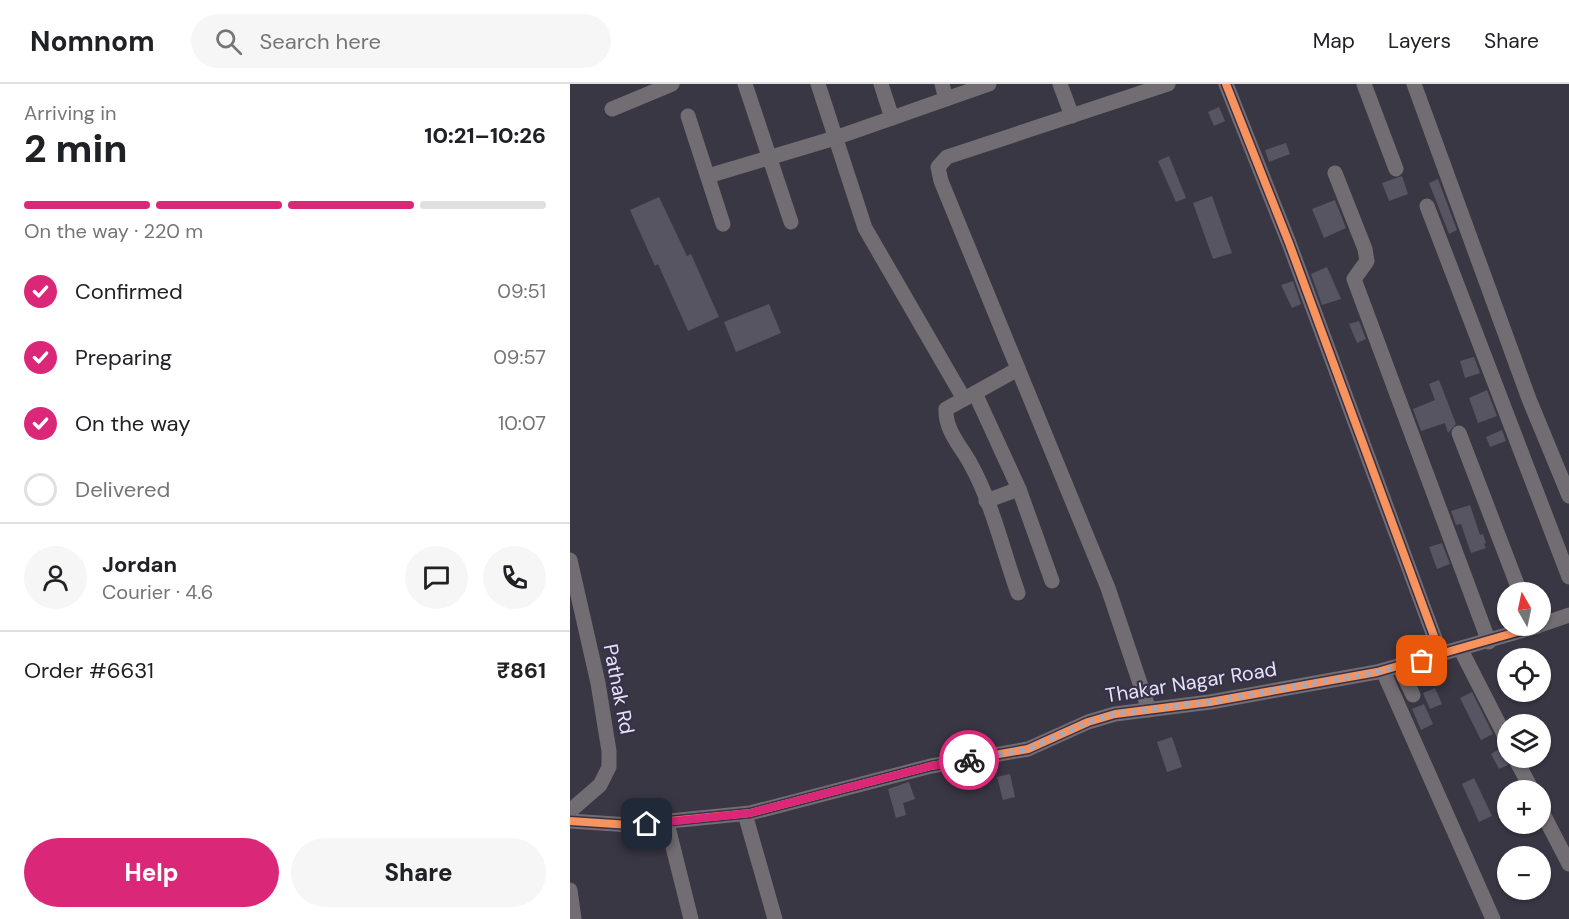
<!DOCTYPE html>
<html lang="en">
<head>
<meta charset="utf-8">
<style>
  :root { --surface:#fff; --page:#f6f6f6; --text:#202124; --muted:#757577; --line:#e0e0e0; --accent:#db2777 }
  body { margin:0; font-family:"DM Sans",sans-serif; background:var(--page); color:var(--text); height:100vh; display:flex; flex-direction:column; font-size:22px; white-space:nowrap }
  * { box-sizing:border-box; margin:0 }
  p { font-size:20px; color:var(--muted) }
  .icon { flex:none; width:33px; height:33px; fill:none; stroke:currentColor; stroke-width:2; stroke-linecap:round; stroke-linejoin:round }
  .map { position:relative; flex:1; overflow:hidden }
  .panel { display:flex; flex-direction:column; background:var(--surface); width:570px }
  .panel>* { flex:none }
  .needle { width:39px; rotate:351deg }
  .tools { position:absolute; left:927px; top:498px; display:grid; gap:12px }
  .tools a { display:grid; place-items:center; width:54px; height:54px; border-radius:50%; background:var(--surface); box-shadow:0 2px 4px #0004; font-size:30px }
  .pin { position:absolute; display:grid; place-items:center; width:51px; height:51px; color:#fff; margin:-26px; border-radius:12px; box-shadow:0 3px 9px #0006 }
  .courier { position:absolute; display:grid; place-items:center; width:60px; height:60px; margin:-30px; border:4px solid #db2777; border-radius:50%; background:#fff; color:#222; box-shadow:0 2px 8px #0007 }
  .headline em { font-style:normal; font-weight:800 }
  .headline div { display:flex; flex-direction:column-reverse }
  .headline { display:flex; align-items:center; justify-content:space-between; height:102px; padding:0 24px }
  h1 { font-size:39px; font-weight:800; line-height:45px }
  .bar { display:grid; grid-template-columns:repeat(4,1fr); gap:9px 6px; align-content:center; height:72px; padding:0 24px }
  .bar i { height:8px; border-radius:4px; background:var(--line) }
  .bar .selected { background:var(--accent) }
  .bar p { grid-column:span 4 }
  .line { display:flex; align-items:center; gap:15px; padding:0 24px; border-top:2px solid var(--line) }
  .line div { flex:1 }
  .round { display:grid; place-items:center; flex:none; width:63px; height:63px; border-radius:32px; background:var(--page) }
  ol { padding:0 24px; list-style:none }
  li { display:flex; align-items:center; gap:18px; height:66px }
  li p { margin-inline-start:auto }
  li .icon { padding:6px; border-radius:50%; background:var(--accent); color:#fff; stroke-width:4 }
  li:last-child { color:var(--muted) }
  li i { width:33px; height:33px; border:3px solid var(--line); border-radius:50% }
  .primary-button { display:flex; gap:12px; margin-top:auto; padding:12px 24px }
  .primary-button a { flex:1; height:69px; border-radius:36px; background:var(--accent); color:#fff; font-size:24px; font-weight:800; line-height:69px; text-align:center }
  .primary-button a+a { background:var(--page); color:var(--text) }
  header { display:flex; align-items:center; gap:36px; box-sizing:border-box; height:84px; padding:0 30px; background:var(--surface); border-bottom:2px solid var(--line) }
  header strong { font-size:28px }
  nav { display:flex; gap:33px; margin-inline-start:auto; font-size:21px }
  .search { width:420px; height:54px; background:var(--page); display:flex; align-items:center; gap:15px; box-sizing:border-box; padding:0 21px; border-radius:33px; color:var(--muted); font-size:22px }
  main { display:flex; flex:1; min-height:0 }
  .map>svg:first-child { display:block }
</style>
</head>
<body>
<header>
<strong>Nomnom</strong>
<div class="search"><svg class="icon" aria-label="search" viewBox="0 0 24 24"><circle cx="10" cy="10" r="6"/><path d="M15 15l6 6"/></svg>Search here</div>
<nav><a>Map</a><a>Layers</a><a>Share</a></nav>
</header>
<main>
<section class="panel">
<div class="headline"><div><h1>2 min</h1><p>Arriving in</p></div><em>10:21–10:26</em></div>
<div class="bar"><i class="selected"></i><i class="selected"></i><i class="selected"></i><i></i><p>On the way · 220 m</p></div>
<ol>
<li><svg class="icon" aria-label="check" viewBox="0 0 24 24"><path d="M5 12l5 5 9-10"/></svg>Confirmed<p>09:51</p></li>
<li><svg class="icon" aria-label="check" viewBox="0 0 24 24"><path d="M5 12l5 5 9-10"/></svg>Preparing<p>09:57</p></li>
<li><svg class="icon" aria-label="check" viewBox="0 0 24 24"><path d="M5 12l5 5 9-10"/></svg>On the way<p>10:07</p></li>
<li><i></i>Delivered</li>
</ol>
<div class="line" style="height:108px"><a class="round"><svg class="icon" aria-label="person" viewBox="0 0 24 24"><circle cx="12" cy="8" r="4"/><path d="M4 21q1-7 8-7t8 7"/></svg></a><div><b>Jordan</b><p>Courier · 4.6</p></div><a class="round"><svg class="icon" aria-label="chat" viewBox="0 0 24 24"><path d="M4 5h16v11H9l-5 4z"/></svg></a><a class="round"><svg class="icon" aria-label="phone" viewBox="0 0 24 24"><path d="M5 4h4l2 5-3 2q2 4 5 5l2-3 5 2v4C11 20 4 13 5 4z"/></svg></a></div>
<div class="line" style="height:78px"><div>Order #6631</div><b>₹861</b></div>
<div class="primary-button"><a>Help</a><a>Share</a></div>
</section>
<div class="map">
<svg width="999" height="835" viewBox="0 0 999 835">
  <rect width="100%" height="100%" fill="#3a3744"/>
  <g fill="#575561">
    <polygon points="649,23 655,37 644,42 638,28"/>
    <polygon points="716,59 720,70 699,78 695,66"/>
    <polygon points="599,72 616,114 606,118 588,77"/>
    <polygon points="832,92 838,110 819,117 812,99"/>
    <polygon points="868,95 887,146 879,150 859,99"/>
    <polygon points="642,112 662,169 643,175 623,119"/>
    <polygon points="89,113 117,172 121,170 149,233 118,247 88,180 85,182 60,126"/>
    <polygon points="765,116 776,144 754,154 742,125"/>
    <polygon points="757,183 771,215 752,221 741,190"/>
    <polygon points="723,197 731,220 722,224 711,201"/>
    <polygon points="199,220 211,249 166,268 154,238"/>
    <polygon points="789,237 796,255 787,259 779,240"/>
    <polygon points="904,273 910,289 895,294 890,277"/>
    <polygon points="869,296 886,340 878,349 875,339 851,347 843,325 865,316 859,300"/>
    <polygon points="917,306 927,332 908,339 899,314"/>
    <polygon points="932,346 936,357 920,363 916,353"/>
    <polygon points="900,421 910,451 913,450 916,459 914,460 916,464 901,469 891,440 886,441 881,427"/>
    <polygon points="872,459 880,480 867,485 859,463"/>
    <polygon points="865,604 872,620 860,625 853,609"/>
    <polygon points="902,608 923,650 911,656 890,614"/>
    <polygon points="854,620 863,640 851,646 842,625"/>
    <polygon points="602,653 612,683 597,688 587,658"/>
    <polygon points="931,664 937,669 938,681 929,685 921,670"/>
    <polygon points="440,690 445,713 433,716 427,693"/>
    <polygon points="904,694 922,732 909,738 892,700"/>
    <polygon points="339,698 345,715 333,719 336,731 326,734 318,705"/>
  </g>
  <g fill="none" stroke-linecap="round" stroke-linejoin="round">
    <g stroke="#726d72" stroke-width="15">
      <polyline points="175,0 221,138"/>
      <polyline points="248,0 295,144 394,315"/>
      <polyline points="311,0 322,34"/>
      <polyline points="372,0 376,15"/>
      <polyline points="490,0 502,32"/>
      <polyline points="656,0 719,159 871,571"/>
      <polyline points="794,0 826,85"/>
      <polyline points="844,0 959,315 999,412"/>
      <polyline points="42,25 102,0"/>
      <polyline points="118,32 153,140"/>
      <polyline points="765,89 795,165 797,177 784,195 919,558"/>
      <polyline points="138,92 265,54 419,0"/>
      <polyline points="857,122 999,493"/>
      <polyline points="405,309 449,405 482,497"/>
      <polyline points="889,349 950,508"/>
      <polyline points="416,417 449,405"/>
      <polyline points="0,476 28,599 39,667 39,683 30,701 0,727"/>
      <path d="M 448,509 C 433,467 422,418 400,379 C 390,361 375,346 376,325 L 448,285"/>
      <polyline points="970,541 999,531"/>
      <polyline points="891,566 938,658"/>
      <polyline points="829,582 843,611"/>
      <polyline points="813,587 923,835"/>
      <polyline points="579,626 538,504 371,97 368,83 377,73 598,0"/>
      <polyline points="945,674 962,706"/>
      <polyline points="970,724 999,780"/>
      <polyline points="175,730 205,835"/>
      <polyline points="0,737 60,741 180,729 361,682 458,665 518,638 545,630 640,618 807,588 968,542"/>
      <polyline points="97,739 121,835"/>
      <polyline points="0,806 4,835"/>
    </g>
    <g stroke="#37314a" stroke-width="11">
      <g id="cycleway">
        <polyline points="656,0 719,159 871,571"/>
        <polyline points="0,737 60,741 180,729 361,682 458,665 518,638 545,630 640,618 807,588 968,542"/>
      </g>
    </g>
    <use href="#cycleway" stroke="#f8935d" stroke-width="8"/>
  </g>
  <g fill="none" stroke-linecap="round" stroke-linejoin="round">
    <polyline stroke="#aaa7b6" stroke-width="6" stroke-dasharray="0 10.8" points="399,676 458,665 518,638 545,630 640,618 807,588 852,577"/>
    <polyline stroke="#db2777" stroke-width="8" points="77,740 180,729 361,682 399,676"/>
  </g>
  <g text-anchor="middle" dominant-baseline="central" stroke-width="4.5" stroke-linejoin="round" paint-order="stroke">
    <g font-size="20" fill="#e6e3f4" stroke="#37314a">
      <text transform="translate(621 598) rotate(-9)">Thakar Nagar Road</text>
      <text transform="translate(49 605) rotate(79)">Pathak Rd</text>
    </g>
  </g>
</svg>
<div class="tools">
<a><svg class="needle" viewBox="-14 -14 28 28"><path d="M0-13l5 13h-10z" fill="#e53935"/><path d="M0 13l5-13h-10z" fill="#757577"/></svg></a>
<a><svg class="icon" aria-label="locate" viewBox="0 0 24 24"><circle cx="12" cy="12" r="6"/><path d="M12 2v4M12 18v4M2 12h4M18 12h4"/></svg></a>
<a><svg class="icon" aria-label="layers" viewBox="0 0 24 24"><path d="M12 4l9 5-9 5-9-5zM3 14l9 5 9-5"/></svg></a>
<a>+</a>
<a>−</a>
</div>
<div class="pin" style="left:852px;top:577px;background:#ea580c"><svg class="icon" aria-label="bag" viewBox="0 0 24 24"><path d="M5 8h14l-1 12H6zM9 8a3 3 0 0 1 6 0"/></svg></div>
<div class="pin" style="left:77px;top:740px;background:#1f2937"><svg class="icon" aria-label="home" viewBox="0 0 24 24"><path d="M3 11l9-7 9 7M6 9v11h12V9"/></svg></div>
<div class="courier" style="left:399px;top:676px"><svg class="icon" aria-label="bike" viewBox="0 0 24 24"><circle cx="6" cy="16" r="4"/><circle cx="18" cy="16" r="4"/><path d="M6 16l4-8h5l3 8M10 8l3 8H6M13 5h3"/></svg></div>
</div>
</main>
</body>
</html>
